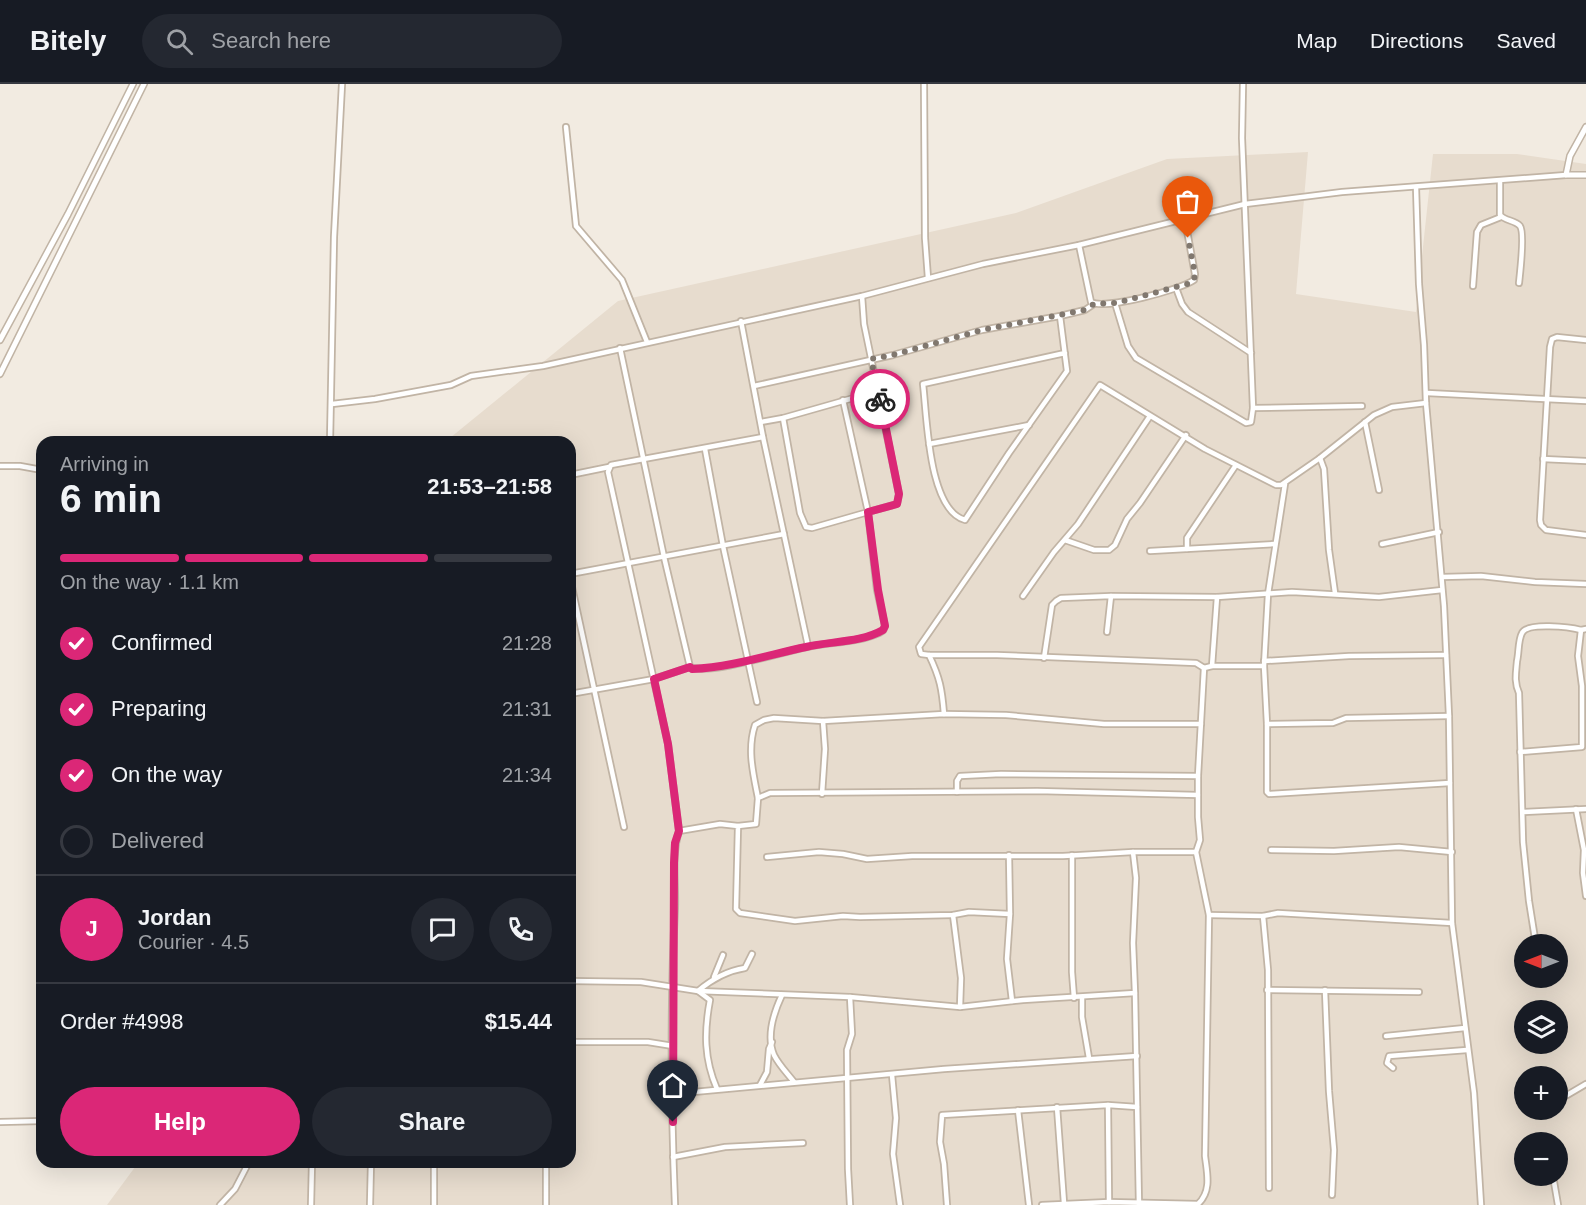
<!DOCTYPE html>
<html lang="en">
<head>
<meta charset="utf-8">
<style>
  :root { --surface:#171b24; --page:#242831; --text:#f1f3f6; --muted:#9ea1a6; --line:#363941; --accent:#db2777 }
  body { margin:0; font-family:Helvetica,sans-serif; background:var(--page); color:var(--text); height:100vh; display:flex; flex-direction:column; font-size:22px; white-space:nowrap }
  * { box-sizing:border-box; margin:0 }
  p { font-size:20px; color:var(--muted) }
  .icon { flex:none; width:33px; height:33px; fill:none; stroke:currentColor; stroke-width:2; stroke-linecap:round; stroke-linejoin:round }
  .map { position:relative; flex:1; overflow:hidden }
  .panel { position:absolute; left:36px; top:352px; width:540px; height:732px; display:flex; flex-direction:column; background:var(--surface); border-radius:18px; box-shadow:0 6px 24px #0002 }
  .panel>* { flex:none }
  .needle { width:39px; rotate:270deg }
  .fabs { position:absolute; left:1514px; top:850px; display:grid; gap:12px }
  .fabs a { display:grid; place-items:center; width:54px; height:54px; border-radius:50%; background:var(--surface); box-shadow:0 6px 24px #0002; font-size:30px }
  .pin { position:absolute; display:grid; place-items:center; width:51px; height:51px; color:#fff; margin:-62px -26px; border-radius:50% 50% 50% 0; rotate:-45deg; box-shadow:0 0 6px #0007 }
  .pin .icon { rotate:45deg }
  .courier { position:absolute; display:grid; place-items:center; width:60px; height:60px; margin:-30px; border:4px solid #db2777; border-radius:50%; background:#fff; color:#222; box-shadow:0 2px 8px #0007 }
  .head em { font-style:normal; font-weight:700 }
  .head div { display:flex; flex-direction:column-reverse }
  .head { display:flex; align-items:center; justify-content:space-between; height:102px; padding:0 24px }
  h1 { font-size:39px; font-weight:700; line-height:45px }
  .bar { display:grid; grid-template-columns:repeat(4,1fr); gap:9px 6px; align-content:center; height:72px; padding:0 24px }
  .bar i { height:8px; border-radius:4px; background:var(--line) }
  .bar .selected { background:var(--accent) }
  .bar p { grid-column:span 4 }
  .line { display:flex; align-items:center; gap:15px; padding:0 24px; border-top:2px solid var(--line) }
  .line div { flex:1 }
  .round { display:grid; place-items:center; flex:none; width:63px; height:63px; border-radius:32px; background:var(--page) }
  ol { padding:0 24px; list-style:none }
  li { display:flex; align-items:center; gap:18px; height:66px }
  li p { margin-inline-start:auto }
  li .icon { padding:6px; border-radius:50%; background:var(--accent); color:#fff; stroke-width:4 }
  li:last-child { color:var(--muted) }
  li i { width:33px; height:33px; border:3px solid var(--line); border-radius:50% }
  .button { display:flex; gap:12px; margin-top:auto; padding:12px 24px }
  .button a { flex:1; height:69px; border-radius:36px; background:var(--accent); color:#fff; font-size:24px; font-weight:700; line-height:69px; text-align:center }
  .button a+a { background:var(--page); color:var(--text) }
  header { display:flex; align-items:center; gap:36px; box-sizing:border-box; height:84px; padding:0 30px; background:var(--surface); border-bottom:2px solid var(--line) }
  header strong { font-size:28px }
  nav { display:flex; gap:33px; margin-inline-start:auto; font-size:21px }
  .search { width:420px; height:54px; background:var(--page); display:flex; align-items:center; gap:15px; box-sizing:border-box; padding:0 21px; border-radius:33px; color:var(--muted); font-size:22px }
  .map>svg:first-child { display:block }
</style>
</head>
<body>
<header>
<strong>Bitely</strong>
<div class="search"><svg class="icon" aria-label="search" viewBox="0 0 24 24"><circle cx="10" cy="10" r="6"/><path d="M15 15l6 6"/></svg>Search here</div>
<nav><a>Map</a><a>Directions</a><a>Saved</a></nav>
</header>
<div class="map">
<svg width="1586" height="1121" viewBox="0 0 1586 1121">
  <rect width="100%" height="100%" fill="#f2ebe1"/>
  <path fill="#e7dcce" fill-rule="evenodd" d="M 1308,68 L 1296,210 L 1416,228 L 1433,70 L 1517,70 L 1586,80 L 1586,1121 L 107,1121 L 138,1079 L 570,1078 L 570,358 L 445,358 L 618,217 L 1016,129 L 1167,75 ZM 1524,861 L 1557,861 L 1557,894 L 1524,894 ZM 1524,927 L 1557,927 L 1557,960 L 1524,960 ZM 1524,993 L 1557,993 L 1557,1026 L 1524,1026 ZM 1524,1059 L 1557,1059 L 1557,1092 L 1524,1092 Z"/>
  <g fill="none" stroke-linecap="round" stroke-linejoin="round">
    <g stroke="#c1b4a5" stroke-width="8">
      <g id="minor">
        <polyline points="924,0 925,154 928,194"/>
        <polyline points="566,43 576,142 622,196 647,258"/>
        <path d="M 1500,97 L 1500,131 C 1505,137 1515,136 1520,142 C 1525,149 1520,189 1519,199"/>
        <polyline points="1416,103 1419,200 1424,261 1426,319 1444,522 1449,632 1452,839 1474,1009 1481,1121"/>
        <path d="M 1079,161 L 1091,218 C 1104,226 1180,206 1194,196 L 1195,190 L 1185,136"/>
        <polyline points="1473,202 1477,148 1481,141 1501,133"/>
        <polyline points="1176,204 1182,220 1188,228 1251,269"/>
        <polyline points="1115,219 1128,262 1136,274 1246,339 1251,338 1253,324 1242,54 1243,0"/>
        <path d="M 1060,232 L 1067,287 L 1009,369 L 965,436 C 928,426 927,332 923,300 L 1065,269"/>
        <polyline points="741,237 763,353 808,562"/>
        <polyline points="1586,256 1557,253 1552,255 1550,263 1540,436 1541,441 1546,446 1586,451"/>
        <path d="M 620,264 L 664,473 L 690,583 C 711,591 782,568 807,563 C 830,558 856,559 879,549 C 884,546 883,547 885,542 L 877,506 L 868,428 L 897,420 L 899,410 L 864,240 L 862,212"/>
        <polyline points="754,302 893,271 982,246 1060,232 1085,226 1094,220"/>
        <polyline points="1427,309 1586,317"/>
        <polyline points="332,320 375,315 451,301 471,292 543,282 862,212 983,180 1079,161 1245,120 1342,108 1566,91"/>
        <polyline points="1253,324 1362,322"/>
        <polyline points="783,334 800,429 806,443 812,444 868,428 843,316"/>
        <polyline points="761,338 783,334 878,307"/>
        <polyline points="1365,338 1379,406"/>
        <polyline points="330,358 334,153 342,0"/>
        <polyline points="929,360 1029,341"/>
        <polyline points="705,365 723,462 757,618"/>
        <polyline points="1320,374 1324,385 1329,466 1335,509"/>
        <polyline points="1543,375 1586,377"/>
        <polyline points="0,382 20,382 42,386"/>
        <polyline points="570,391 609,383"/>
        <polyline points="1285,400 1268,510 1264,582 1212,582 1204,584 1196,579 997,571 929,571 921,570 919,563 1100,301 1205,365 1276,401 1281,401 1320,374 1374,331 1392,323 1426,319"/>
        <polyline points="1065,456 1094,466 1109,466 1115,461 1127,435 1140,419 1186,351"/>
        <polyline points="1382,460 1439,448"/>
        <polyline points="1187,465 1187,454 1236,381"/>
        <polyline points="1150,467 1275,460"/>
        <polyline points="570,490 784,450"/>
        <polyline points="1442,493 1481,492 1535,498 1586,500"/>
        <polyline points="570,494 624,743"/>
        <polyline points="1023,512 1054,468 1078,440 1150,332"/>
        <polyline points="1107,548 1111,512"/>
        <path d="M 929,571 C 940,594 942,605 944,630"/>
        <polyline points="1044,574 1052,521 1056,517 1061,514 1111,512 1217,513 1292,508 1379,513 1442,506"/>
        <polyline points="1264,577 1349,572 1446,571"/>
        <polyline points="1212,582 1217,513"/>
        <polyline points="1264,582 1267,640 1267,708 1269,710 1450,699"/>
        <polyline points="570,610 654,595 690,583"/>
        <polyline points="1267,640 1333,639 1346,634 1449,632"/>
        <polyline points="1520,668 1582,663 1582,602 1578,572 1581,546"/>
        <polyline points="957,708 957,697 960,692 1001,690 1198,692"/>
        <polyline points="822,710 825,665 823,637"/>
        <path d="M 758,714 C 753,689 747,665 755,641 L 764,636 L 774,634 L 823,637 L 944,630 L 1006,631 L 1104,640 L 1201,640"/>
        <polyline points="1576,725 1584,766 1583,789 1586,812"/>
        <polyline points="1523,728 1586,725"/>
        <polyline points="738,742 756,740 758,714 770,709 1037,707 1198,711"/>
        <polyline points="679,747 720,740 738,742 736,825 740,829 795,837 843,832 860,833 953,831 969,828 1010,830"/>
        <polyline points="1271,766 1334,767 1399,763 1452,768"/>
        <polyline points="1009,771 1010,830 1007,875 1012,917"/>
        <polyline points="1072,771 1072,888 1074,914"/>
        <polyline points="767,773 819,768 843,770 867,775 912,772 1063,772 1133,768 1196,768"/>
        <polyline points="953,831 961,894 960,923"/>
        <polyline points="1209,831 1263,832 1278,829 1452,839"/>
        <polyline points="1263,832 1268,886 1269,1104"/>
        <path d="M 1536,861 L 1529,817 L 1523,758 L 1519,609 C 1514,598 1516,589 1517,577 C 1519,569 1518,556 1522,549 C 1527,538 1570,543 1581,546 L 1586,545"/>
        <polyline points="714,893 723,871"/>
        <polyline points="570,897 641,898 698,907 850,913 960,923 1023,916 1135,909 1133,859 1136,794 1133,768"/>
        <polyline points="1267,906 1419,908"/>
        <polyline points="1325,906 1329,1007 1334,1066 1332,1111"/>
        <polyline points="1135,909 1139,1121"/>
        <path d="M 782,911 C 774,928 766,952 774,971 C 779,981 787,989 794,998"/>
        <polyline points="850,913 852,950 847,966 848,1085 850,1121"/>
        <polyline points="1082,913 1082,933 1089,974"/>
        <polyline points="1386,952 1465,944"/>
        <polyline points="570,958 648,958 673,962"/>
        <polyline points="1393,984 1387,979 1389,972 1467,966"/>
        <polyline points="892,991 896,1034 893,1070 900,1121"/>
        <polyline points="760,1001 767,988 769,965 772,958"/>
        <path d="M 717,1005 C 704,975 704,948 710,916 L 698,907 C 712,895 726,887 745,884 L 752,870"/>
        <polyline points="672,1010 944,985 1137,972"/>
        <polyline points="1557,1017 1586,1000"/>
        <polyline points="1108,1021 1109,1118"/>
        <polyline points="1057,1023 1064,1119"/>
        <polyline points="1018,1026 1029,1121"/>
        <polyline points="0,1038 42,1037"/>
        <polyline points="673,1073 725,1063 803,1059"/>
        <polyline points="270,1078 273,1078"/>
        <polyline points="1553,1092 1558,1121"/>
        <polyline points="220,1121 235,1105 249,1078"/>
        <polyline points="311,1121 312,1078"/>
        <polyline points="370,1121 371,1078"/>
        <polyline points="434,1121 434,1078"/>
        <polyline points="546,1121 546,1078"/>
        <path d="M 675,1121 C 671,1022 670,923 675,824 C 676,798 671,772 679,747 L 668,660 L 608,388 L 611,381 L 763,353"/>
        <polyline points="947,1121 944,1080 940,1058 942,1031 1108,1021 1137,1023"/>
        <path d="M 1042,1121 L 1109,1118 L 1198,1120 C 1212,1107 1207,1089 1205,1072 L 1209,831 L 1196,768 L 1200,756 L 1198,733 L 1198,692 L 1204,584"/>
      </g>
    </g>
    <g stroke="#c1b4a5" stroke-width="8">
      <g id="tertiary">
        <polyline points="1586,43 1570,72 1566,91 1586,91"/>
        <polyline points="0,256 68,130 133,0"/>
        <polyline points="0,290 144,0"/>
      </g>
    </g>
    <use href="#minor" stroke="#fff" stroke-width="4.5"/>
    <use href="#tertiary" stroke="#fff" stroke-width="5"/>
  </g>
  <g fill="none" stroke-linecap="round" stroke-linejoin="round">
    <polyline stroke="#81786f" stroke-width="6" stroke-dasharray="0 10.8" points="880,315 871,275 893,271 982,246 1085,226 1094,220 1116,219 1191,199 1194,196 1195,190 1188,154"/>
    <path stroke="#db2777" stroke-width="8" d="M 673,1038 L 674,779 L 675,759 L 679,747 L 668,660 L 654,595 L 690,583 L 692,585 C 732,583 768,571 806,563 C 831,557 860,559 883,546 L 885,542 L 878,506 L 868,428 L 897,420 L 899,410 L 880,315"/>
  </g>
</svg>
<div class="fabs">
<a><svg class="needle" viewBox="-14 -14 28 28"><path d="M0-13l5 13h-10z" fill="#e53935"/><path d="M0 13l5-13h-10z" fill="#9ea1a6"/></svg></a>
<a><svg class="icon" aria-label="layers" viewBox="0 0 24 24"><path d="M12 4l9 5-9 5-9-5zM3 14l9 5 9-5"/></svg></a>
<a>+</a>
<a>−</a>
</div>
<div class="pin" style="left:1188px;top:154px;background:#ea580c"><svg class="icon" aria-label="bag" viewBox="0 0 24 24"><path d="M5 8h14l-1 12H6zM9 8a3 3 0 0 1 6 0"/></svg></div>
<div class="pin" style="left:673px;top:1038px;background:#1f2937"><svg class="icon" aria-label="home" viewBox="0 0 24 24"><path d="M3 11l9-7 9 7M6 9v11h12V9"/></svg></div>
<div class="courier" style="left:880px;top:315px"><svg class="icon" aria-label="bike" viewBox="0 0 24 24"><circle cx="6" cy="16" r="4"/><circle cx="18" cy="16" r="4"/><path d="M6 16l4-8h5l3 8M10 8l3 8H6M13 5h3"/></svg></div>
<section class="panel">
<div class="head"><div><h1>6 min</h1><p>Arriving in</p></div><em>21:53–21:58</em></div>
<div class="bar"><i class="selected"></i><i class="selected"></i><i class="selected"></i><i></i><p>On the way · 1.1 km</p></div>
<ol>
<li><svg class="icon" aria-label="check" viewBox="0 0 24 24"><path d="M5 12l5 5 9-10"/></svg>Confirmed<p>21:28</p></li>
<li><svg class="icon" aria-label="check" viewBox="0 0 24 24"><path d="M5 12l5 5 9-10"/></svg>Preparing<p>21:31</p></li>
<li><svg class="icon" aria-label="check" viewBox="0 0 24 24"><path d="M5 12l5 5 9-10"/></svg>On the way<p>21:34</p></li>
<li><i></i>Delivered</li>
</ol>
<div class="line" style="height:108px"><b class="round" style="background:var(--accent);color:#fff">J</b><div><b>Jordan</b><p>Courier · 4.5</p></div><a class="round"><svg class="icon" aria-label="chat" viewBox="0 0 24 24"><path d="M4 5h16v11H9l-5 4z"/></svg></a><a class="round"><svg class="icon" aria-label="phone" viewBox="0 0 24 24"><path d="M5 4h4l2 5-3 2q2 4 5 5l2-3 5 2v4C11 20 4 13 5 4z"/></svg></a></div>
<div class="line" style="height:78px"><div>Order #4998</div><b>$15.44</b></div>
<div class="button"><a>Help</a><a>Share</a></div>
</section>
</div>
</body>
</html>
